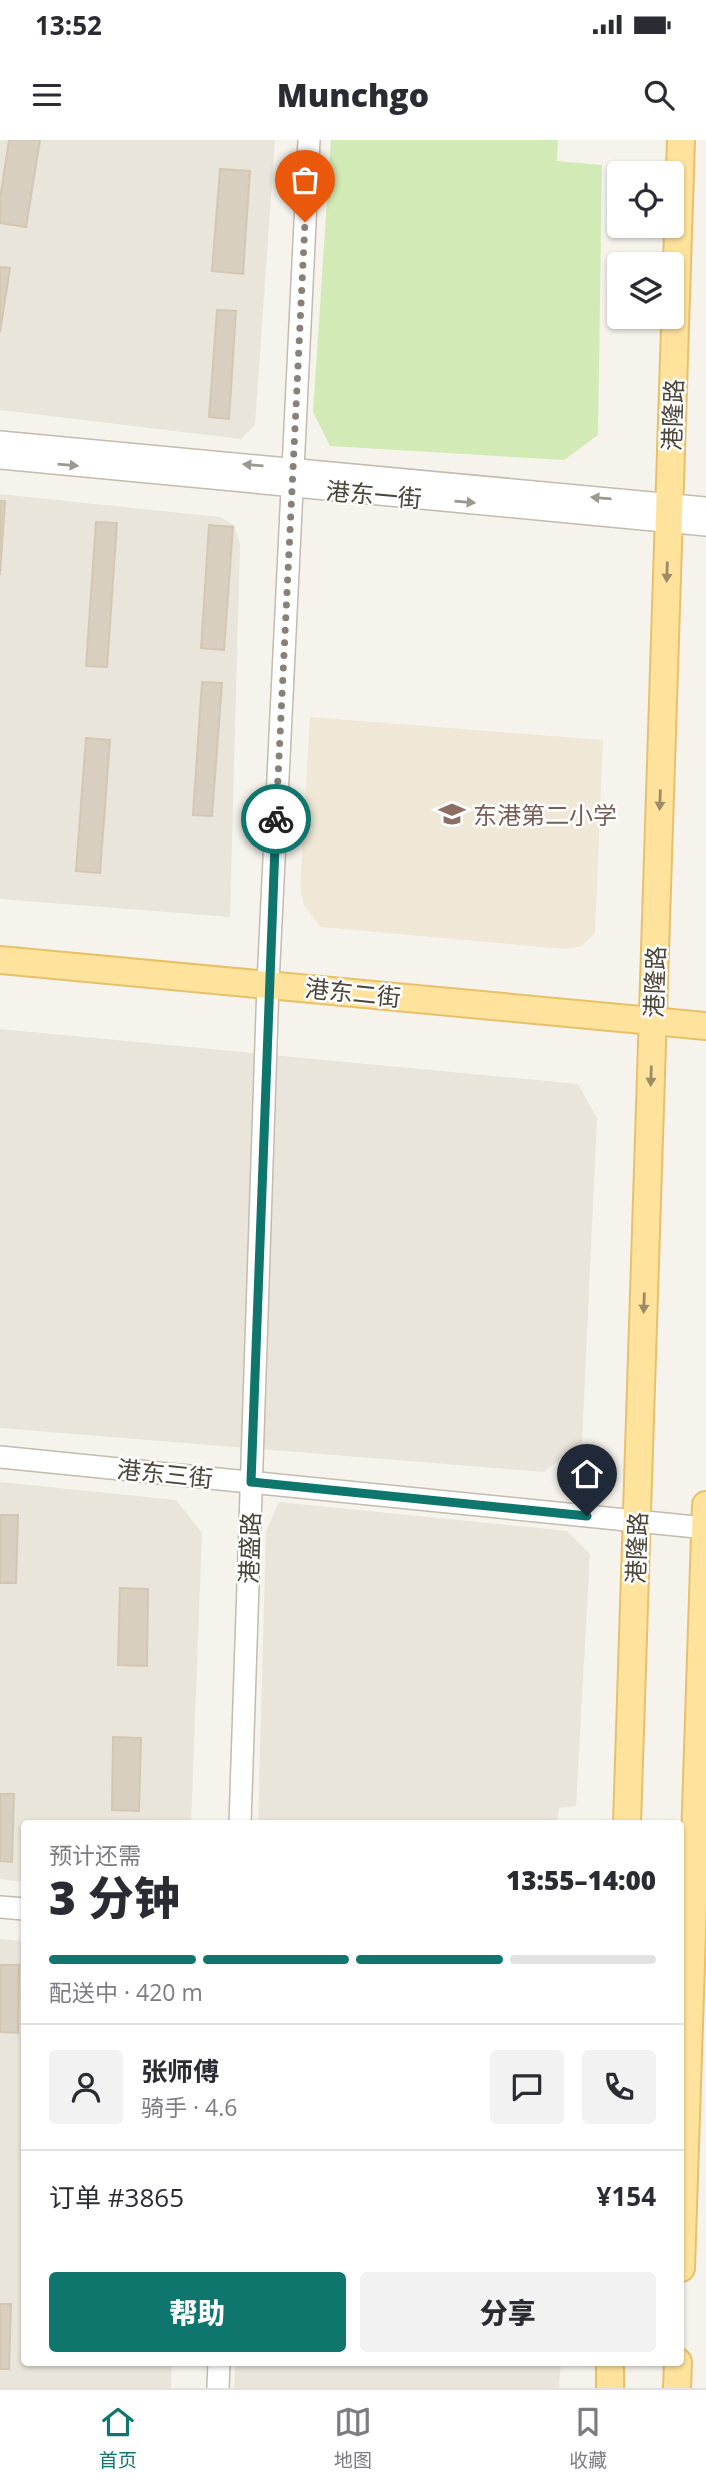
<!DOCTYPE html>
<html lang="zh">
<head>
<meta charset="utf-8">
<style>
  :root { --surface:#fff; --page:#f2f2f3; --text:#2b2b33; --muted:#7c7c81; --line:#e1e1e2; --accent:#0f766e }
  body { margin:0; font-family:"Open Sans","Noto Sans SC",sans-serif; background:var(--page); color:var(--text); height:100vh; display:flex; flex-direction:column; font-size:26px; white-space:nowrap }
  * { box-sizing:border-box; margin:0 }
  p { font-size:23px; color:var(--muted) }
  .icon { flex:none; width:38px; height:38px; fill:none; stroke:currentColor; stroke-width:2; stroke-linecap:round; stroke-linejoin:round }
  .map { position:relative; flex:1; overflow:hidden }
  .details { position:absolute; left:21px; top:1680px; width:663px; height:546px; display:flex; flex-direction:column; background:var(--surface); border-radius:7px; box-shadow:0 2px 5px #0004 }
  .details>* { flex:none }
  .controls { position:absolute; left:607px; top:21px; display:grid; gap:14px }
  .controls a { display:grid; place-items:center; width:77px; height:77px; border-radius:7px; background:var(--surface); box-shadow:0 2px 5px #0004; font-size:35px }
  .pin { position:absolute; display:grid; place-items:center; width:60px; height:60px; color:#fff; margin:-72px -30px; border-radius:50% 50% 50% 0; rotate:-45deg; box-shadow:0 0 7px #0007 }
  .pin .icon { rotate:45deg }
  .courier { position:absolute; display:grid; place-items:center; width:70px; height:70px; margin:-35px; border:5px solid #0f766e; border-radius:50%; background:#fff; color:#222; box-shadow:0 2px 9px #0007 }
  .summary em { font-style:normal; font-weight:800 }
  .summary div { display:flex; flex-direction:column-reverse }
  .summary { display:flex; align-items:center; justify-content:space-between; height:119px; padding:0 28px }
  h1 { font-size:46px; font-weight:800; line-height:52px }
  .bar { display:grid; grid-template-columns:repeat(4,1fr); gap:10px 7px; align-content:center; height:84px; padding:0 28px }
  .bar i { height:9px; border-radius:5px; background:var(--line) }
  .bar .on { background:var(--accent) }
  .bar p { grid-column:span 4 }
  .line { display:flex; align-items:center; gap:18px; padding:0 28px; border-top:2px solid var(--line) }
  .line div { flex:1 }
  .round { display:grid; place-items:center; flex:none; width:74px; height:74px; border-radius:7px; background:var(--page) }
  .action { display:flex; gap:14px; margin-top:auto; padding:14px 28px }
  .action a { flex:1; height:80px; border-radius:7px; background:var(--accent); color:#fff; font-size:28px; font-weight:800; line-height:80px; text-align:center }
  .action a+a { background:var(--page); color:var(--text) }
  .status { display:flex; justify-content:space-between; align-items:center; height:49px; padding:0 35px; background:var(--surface); direction:ltr }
  .status svg { height:19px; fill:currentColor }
  header { display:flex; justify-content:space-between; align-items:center; height:91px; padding:0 28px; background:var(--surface); font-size:32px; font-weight:800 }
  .tabs { display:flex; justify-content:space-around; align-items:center; height:98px; border-top:2px solid var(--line); background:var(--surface); font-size:19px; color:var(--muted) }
  .tabs a { display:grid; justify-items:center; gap:4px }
  .tabs .on { color:var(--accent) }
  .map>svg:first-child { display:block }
</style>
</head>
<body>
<div class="status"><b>13:52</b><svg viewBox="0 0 49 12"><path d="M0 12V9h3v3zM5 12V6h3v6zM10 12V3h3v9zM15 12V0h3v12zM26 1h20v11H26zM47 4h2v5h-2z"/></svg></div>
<header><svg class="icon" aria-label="menu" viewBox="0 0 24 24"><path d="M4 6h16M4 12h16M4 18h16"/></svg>Munchgo<svg class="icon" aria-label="search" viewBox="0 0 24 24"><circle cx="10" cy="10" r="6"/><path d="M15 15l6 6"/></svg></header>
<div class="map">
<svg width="706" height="2248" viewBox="0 0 706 2248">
  <rect width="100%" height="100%" fill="#f6f3ec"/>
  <g fill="#eae5da">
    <polygon points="0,0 275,0 255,285 241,299 0,270"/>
    <polygon points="0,354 220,377 234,385 240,404 230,777 0,759"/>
    <polygon points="0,889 578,944 597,978 582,1302 544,1332 0,1288"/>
    <polygon points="0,1342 176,1360 202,1393 191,1683 24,1684 24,1742 0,1739"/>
    <polygon points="279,1362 567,1391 590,1414 576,1666 559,1668 557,1683 258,1683 266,1391"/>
    <polygon points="0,1799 24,1801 24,2222 172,2223 171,2248 0,2248"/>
    <polygon points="235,2223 235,2222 561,2223 559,2248 234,2248"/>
  </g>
  <polygon fill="#efe8d6" points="310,577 603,600 595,793 582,806 565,809 320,787 304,765 300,748"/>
  <polygon fill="#d2eab5" points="331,0 558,0 557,21 602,25 598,295 564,320 330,306 313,272"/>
  <g fill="#d8cfc1" stroke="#d3c7b4" stroke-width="2">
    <polygon points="9,0 40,0 26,87 0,83 0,59"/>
    <polygon points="220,29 250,31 243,134 212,131"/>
    <polygon points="0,127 10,128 0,192"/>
    <polygon points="217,170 236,171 229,279 209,277"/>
    <polygon points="0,361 5,361 0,435"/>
    <polygon points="96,382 117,383 107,527 86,526"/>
    <polygon points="209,385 233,387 224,510 201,508"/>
    <polygon points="202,542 222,543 212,676 193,675"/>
    <polygon points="86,598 110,600 100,733 76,731"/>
    <polygon points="0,1375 18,1375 16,1443 0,1443"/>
    <polygon points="120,1448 148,1449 147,1526 118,1525"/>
    <polygon points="113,1597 141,1598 139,1671 112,1670"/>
    <polygon points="0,1654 14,1654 12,1722 0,1721"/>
    <polygon points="0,1825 19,1825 18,1893 0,1892"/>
    <polygon points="0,2164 11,2164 9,2229 0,2229"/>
  </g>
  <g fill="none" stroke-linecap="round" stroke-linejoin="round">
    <g stroke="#c2bbae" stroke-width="24">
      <g id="minor">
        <polyline points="0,302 706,368"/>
        <polyline points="0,318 706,385"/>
        <polyline points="0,1317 706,1388"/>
        <polyline points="240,1684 268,843 309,0"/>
        <polyline points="0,1767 24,1769"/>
        <polyline points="218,2248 219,2222"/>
      </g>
    </g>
    <g stroke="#e6c16a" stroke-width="30">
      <g id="major">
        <polyline points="0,820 706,886"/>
        <polyline points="627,1684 681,0"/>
        <polyline points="681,2128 706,1365"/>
        <polyline points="610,2248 610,2222"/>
        <polyline points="677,2248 678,2222"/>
      </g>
    </g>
    <use href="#minor" stroke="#fff" stroke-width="21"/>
    <use href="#major" stroke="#ffe39c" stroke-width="26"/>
  </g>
  <defs><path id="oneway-solid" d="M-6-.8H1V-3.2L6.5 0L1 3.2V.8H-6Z" transform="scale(1.75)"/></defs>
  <g fill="#9c9892">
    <use href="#oneway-solid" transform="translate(68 325) rotate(5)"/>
    <use href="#oneway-solid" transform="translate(253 325) rotate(-175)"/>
    <use href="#oneway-solid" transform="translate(601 358) rotate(-175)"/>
    <use href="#oneway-solid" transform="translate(465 362) rotate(5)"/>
  </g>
  <g fill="#9c8c66">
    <use href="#oneway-solid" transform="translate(667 432) rotate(92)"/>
    <use href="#oneway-solid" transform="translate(660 660) rotate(92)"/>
    <use href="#oneway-solid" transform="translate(651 936) rotate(92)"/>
    <use href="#oneway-solid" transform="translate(644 1163) rotate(92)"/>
  </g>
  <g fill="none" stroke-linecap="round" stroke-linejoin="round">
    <polyline stroke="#878178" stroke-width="7" stroke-dasharray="0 12.6" points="276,679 305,82"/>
    <polyline stroke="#0f766e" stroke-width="9" points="276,679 251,1342 587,1376"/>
  </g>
  <defs>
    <g id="school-bare" transform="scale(2.1)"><path d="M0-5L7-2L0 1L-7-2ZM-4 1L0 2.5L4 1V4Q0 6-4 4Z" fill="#8d6e63" stroke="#fff" stroke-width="2.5" paint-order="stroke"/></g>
  </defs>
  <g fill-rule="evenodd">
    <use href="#school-bare" x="452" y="674"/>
  </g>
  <g text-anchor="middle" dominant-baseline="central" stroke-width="5" stroke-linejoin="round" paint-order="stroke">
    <g font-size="24" fill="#4b4439" stroke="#fff">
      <text transform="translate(672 275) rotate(-88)">港隆路</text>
      <text transform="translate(374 354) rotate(5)">港东一街</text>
      <text transform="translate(654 842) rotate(-88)">港隆路</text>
      <text transform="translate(353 852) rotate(6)">港东二街</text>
      <text transform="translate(165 1333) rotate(6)">港东三街</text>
      <text transform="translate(249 1408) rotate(-88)">港盛路</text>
      <text transform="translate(636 1408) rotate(-88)">港隆路</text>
    </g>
    <g font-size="24" fill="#785e54" stroke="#fff" text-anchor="start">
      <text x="473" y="674">东港第二小学</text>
    </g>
  </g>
</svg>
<div class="controls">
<a><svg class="icon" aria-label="locate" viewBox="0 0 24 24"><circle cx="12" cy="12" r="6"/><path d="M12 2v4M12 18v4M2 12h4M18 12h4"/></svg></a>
<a><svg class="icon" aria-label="layers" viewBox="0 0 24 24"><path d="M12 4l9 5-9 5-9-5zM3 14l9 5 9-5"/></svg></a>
</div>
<div class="pin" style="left:305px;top:82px;background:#ea580c"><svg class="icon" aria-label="bag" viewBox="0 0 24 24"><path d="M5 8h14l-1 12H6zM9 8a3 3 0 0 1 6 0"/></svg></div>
<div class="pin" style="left:587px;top:1376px;background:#1f2937"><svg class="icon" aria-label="home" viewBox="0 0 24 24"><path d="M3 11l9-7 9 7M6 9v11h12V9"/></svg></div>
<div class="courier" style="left:276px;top:679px"><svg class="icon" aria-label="bike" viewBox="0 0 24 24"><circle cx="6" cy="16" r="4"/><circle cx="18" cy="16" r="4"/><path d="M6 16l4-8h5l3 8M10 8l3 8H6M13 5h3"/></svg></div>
<section class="details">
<div class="summary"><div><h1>3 分钟</h1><p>预计还需</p></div><em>13:55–14:00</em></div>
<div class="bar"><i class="on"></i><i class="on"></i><i class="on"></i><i></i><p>配送中 · 420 m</p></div>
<div class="line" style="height:126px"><a class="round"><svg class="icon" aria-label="person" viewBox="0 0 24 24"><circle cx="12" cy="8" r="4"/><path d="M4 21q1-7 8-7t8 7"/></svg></a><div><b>张师傅</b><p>骑手 · 4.6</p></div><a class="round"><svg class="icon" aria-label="chat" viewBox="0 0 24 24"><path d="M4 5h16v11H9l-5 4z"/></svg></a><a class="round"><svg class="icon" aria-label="phone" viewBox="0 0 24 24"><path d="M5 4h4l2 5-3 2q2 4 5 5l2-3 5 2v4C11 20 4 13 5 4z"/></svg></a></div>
<div class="line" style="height:91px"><div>订单 #3865</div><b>¥154</b></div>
<div class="action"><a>帮助</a><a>分享</a></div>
</section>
</div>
<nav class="tabs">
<a class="on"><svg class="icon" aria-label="home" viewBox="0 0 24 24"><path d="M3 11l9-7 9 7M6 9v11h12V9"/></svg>首页</a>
<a><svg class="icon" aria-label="map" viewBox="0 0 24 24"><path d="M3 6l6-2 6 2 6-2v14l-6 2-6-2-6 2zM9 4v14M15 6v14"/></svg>地图</a>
<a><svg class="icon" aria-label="saved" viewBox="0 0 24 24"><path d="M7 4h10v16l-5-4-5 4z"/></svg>收藏</a>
</nav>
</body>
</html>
